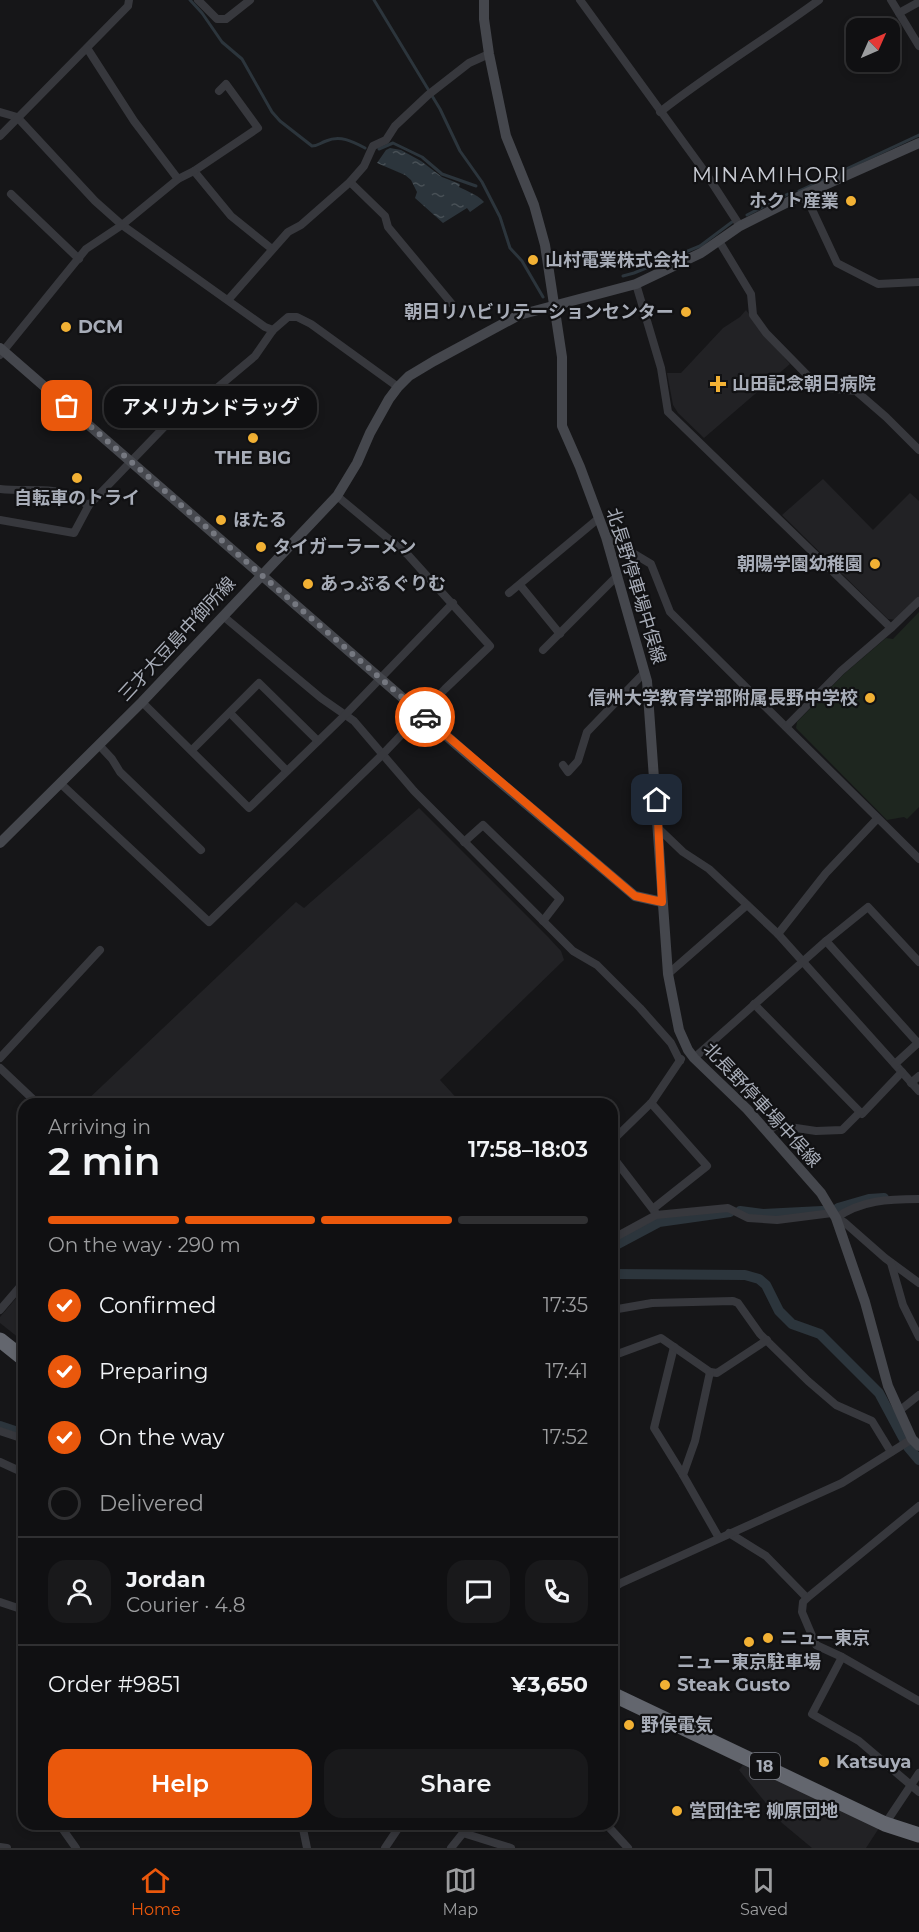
<!DOCTYPE html>
<html lang="en">
<head>
<meta charset="utf-8">
<style>
  :root { --surface:#101012; --page:#19191b; --text:#f1f3f6; --muted:#9c9d9f; --line:#303032; --accent:#ea580c }
  body { margin:0; font-family:Montserrat,"Noto Sans JP",sans-serif; background:var(--page); color:var(--text); height:100vh; display:flex; flex-direction:column; font-size:22px; white-space:nowrap }
  * { box-sizing:border-box; margin:0 }
  p { font-size:20px; color:var(--muted) }
  .icon { flex:none; width:33px; height:33px; fill:none; stroke:currentColor; stroke-width:2; stroke-linecap:round; stroke-linejoin:round }
  .map { position:relative; flex:1; overflow:hidden }
  .sheet { position:absolute; left:18px; top:1098px; width:600px; height:732px; display:flex; flex-direction:column; background:var(--surface); border-radius:18px; box-shadow:0 3px 9px #0003,0 0 0 2px var(--line) }
  .sheet>* { flex:none }
  .needle { width:39px; rotate:45deg }
  .fabs { position:absolute; left:846px; top:18px; display:grid; gap:12px }
  .fabs a { display:grid; place-items:center; width:54px; height:54px; border-radius:12px; background:var(--surface); box-shadow:0 3px 9px #0003,0 0 0 2px var(--line); font-size:30px }
  .pin { position:absolute; display:grid; place-items:center; width:51px; height:51px; color:#fff; margin:-26px; border-radius:12px; box-shadow:0 3px 9px #0006 }
  .courier { position:absolute; display:grid; place-items:center; width:60px; height:60px; margin:-30px; border:4px solid #ea580c; border-radius:50%; background:#fff; color:#222; box-shadow:0 2px 8px #0007 }
  .bubble { position:absolute; height:42px; border-radius:18px; background:var(--surface); box-shadow:0 3px 9px #0003,0 0 0 2px var(--line); font-size:20px; font-weight:600; line-height:42px; text-align:center }
  .head em { font-style:normal; font-weight:600 }
  .head div { display:flex; flex-direction:column-reverse }
  .head { display:flex; align-items:center; justify-content:space-between; height:102px; padding:0 30px }
  h1 { font-size:39px; font-weight:600; line-height:45px }
  .bar { display:grid; grid-template-columns:repeat(4,1fr); gap:9px 6px; align-content:center; height:72px; padding:0 30px }
  .bar i { height:8px; border-radius:4px; background:var(--line) }
  .bar .current { background:var(--accent) }
  .bar p { grid-column:span 4 }
  .line { display:flex; align-items:center; gap:15px; padding:0 30px; border-top:2px solid var(--line) }
  .line div { flex:1 }
  .round { display:grid; place-items:center; flex:none; width:63px; height:63px; border-radius:18px; background:var(--page) }
  ol { padding:0 30px; list-style:none }
  li { display:flex; align-items:center; gap:18px; height:66px }
  li p { margin-inline-start:auto }
  li .icon { padding:6px; border-radius:50%; background:var(--accent); color:#fff; stroke-width:4 }
  li:last-child { color:var(--muted) }
  li i { width:33px; height:33px; border:3px solid var(--line); border-radius:50% }
  .action { display:flex; gap:12px; margin-top:auto; padding:12px 30px }
  .action a { flex:1; height:69px; border-radius:18px; background:var(--accent); color:#fff; font-size:24px; font-weight:600; line-height:69px; text-align:center }
  .action a+a { background:var(--page); color:var(--text) }
  .tabs { display:flex; justify-content:space-around; align-items:center; height:84px; border-top:2px solid var(--line); background:var(--surface); font-size:16px; color:var(--muted) }
  .tabs a { display:grid; justify-items:center; gap:3px }
  .tabs .current { color:var(--accent) }
  .map>svg:first-child { display:block }
</style>
</head>
<body>
<div class="map">
<svg width="919" height="1848" viewBox="0 0 919 1848">
  <defs>
    <pattern id="water-ripples" width="26" height="14" patternUnits="userSpaceOnUse" patternTransform="scale(1.5)"><rect width="26" height="14" fill="#2c353c"/><path d="M2 4q2-2 4 0t4 0M15 11q2-2 4 0t4 0" fill="none" stroke="#485056"/></pattern>
  </defs>
  <rect width="100%" height="100%" fill="#161618"/>
  <g fill="#222225">
    <polygon points="746,310 763,333 790,364 704,438 678,413 673,405 667,373 681,373 723,328 740,317"/>
    <polygon points="823,479 873,530 910,493 919,501 919,598 898,620 888,619 782,515"/>
    <polygon points="419,808 549,938 561,951 564,960 440,1080 462,1104 83,1104 296,902 304,908"/>
    <polygon points="24,1289 24,1342 0,1323 0,1317"/>
    <polygon points="743,1765 881,1825 866,1848 812,1848 782,1823 739,1770"/>
  </g>
  <polygon fill="#1e261f" points="919,612 919,807 907,819 904,817 887,820 796,728 797,722 844,674 886,638 893,639"/>
  <path fill="url(#water-ripples)" d="M 390,148 L 401,150 L 421,161 L 442,177 L 460,184 L 459,187 C 467,191 478,195 484,202 L 470,212 L 467,208 L 443,223 L 415,198 L 417,192 L 411,180 L 405,175 L 377,163 L 386,150 Z"/>
  <g fill="none" stroke-linecap="round" stroke-linejoin="round">
    <g stroke="#2c353c" stroke-width="3">
      <path d="M 190,0 L 202,13 L 222,42 L 242,59 L 272,112 L 280,121 L 312,146 C 318,146 320,143 326,141 C 340,135 352,141 365,148"/>
      <polyline points="374,0 440,109 460,151 482,182 500,217 510,248 522,261 543,297"/>
      <polyline points="379,149 393,143 422,157 442,174 476,186"/>
      <polyline points="799,191 919,135"/>
      <polyline points="747,215 788,194"/>
      <polyline points="623,276 634,273 700,246 732,222"/>
    </g>
    <g stroke="#2c353c" stroke-width="10">
      <polyline points="838,1208 869,1199 884,1198"/>
      <polyline points="740,1211 763,1214 822,1211"/>
      <polyline points="612,1247 659,1222 730,1212"/>
      <polyline points="612,1274 745,1275 759,1279 766,1285 779,1311 792,1324 820,1334 879,1393 908,1447 919,1460"/>
      <polyline points="0,1426 24,1434"/>
    </g>
    <g stroke="#37383d" stroke-width="8">
      <polyline points="198,0 217,19 226,19 250,0"/>
      <polyline points="580,0 705,172 740,226"/>
      <polyline points="891,0 919,46"/>
      <polyline points="899,13 919,2"/>
      <polyline points="219,91 226,84 258,128 194,171 231,216 272,249"/>
      <polyline points="0,112 17,117 95,201 122,225 265,327 273,330"/>
      <path d="M 660,112 C 711,72 767,38 819,0"/>
      <polyline points="0,136 128,6 129,0"/>
      <polyline points="178,179 194,171"/>
      <polyline points="350,182 385,216 388,227 452,304"/>
      <polyline points="11,194 79,259"/>
      <polyline points="798,197 808,201 837,263 878,284 919,282"/>
      <polyline points="719,241 751,294 753,315 766,333 813,381 827,388 856,391 886,417 919,450"/>
      <polyline points="636,284 661,368 668,412 891,628"/>
      <polyline points="228,300 288,232 301,225 350,182 364,166 373,146 386,140 395,126 428,95 469,63 489,54"/>
      <polyline points="0,355 86,249 122,225 178,179 134,121 87,48"/>
      <path d="M 0,489 C 18,491 35,489 53,491 C 66,492 78,500 89,505"/>
      <polyline points="0,520 74,533 89,505 169,422 205,398 255,356 273,330 288,317 297,317 311,324 398,387"/>
      <polyline points="606,537 651,564 670,612 919,859"/>
      <polyline points="520,585 560,634"/>
      <polyline points="509,593 599,518"/>
      <polyline points="223,616 321,698 354,721 414,791 573,951 597,965 640,1008 671,1043 680,1061"/>
      <polyline points="543,650 617,576"/>
      <polyline points="142,702 249,808 346,714 453,603"/>
      <polyline points="230,713 287,771"/>
      <polyline points="786,727 841,671 891,628 919,601"/>
      <polyline points="99,745 112,759 120,772 201,850"/>
      <polyline points="192,750 259,683 318,741"/>
      <polyline points="563,765 568,772 578,761 587,732 645,672"/>
      <polyline points="60,783 209,922 382,755 445,689 490,646 408,555 337,496"/>
      <polyline points="659,829 683,852 709,869 778,934 919,1091"/>
      <polyline points="464,842 483,825 560,899 543,921"/>
      <polyline points="778,934 826,873 877,819"/>
      <polyline points="826,941 918,1043"/>
      <polyline points="668,974 747,905"/>
      <polyline points="754,1004 862,1114 902,1072"/>
      <polyline points="0,1058 100,950"/>
      <polyline points="694,1058 826,941 868,907 919,962"/>
      <polyline points="895,1064 919,1042"/>
      <polyline points="0,1068 38,1104"/>
      <polyline points="911,1083 919,1076"/>
      <polyline points="651,1103 707,1166 654,1208"/>
      <polyline points="767,1132 776,1125 816,1131 842,1130 860,1112"/>
      <polyline points="612,1146 613,1140 652,1102 681,1059"/>
      <polyline points="612,1156 655,1212"/>
      <polyline points="836,1218 844,1222 885,1258 919,1283"/>
      <path d="M 836,1218 C 861,1200 889,1199 919,1199"/>
      <polyline points="612,1239 656,1215 728,1208 748,1218 777,1220 832,1213"/>
      <polyline points="891,1263 903,1305 919,1337"/>
      <polyline points="0,1310 24,1282"/>
      <polyline points="612,1310 652,1303 733,1301 738,1303 760,1334 808,1381 836,1405 872,1421 891,1452"/>
      <polyline points="674,1347 654,1428 683,1475"/>
      <polyline points="612,1356 661,1338 710,1372 717,1373 767,1340"/>
      <polyline points="710,1372 695,1441 683,1475 719,1538"/>
      <polyline points="899,1411 919,1395"/>
      <polyline points="0,1431 24,1439"/>
      <polyline points="0,1462 24,1473"/>
      <polyline points="729,1533 766,1556 807,1598 919,1506"/>
      <polyline points="612,1573 618,1585"/>
      <polyline points="612,1587 842,1483 912,1439"/>
      <polyline points="807,1598 803,1602 802,1612 816,1645 842,1657 919,1701"/>
      <polyline points="0,1602 24,1610"/>
      <polyline points="842,1657 812,1714 859,1741 919,1792"/>
      <polyline points="59,1824 76,1848"/>
      <polyline points="302,1824 307,1848"/>
      <polyline points="606,1824 628,1848"/>
      <polyline points="885,1824 919,1773"/>
      <polyline points="0,1847 7,1848"/>
      <polyline points="385,1848 401,1824"/>
      <polyline points="451,1848 463,1833 511,1848"/>
    </g>
    <g stroke="#45474d" stroke-width="10">
      <polyline points="484,0 484,19 489,54 506,136 534,205 545,245 562,357 562,426 580,467 606,537 647,681 668,974 679,1030 688,1050 694,1058 747,1109 821,1193 836,1218 865,1302 888,1386 912,1439 919,1446"/>
      <polyline points="0,348 481,766 635,896 662,902"/>
      <polyline points="0,843 142,702 337,496 357,463 370,433 389,399 398,387 409,376 434,361 519,315 636,284 701,253 740,226 798,197 919,143"/>
    </g>
    <g stroke="#63666e" stroke-width="15">
      <polyline points="0,1340 24,1359"/>
      <polyline points="612,1694 885,1824 919,1835"/>
    </g>
  </g>
  <g fill="none" stroke-linecap="round" stroke-linejoin="round">
    <polyline stroke="#757880" stroke-width="6" stroke-dasharray="0 10.8" points="67,406 425,717"/>
    <polyline stroke="#ea580c" stroke-width="8" points="425,717 635,896 662,902 657,800"/>
  </g>
  <g fill="#f2b134" stroke="#111113" stroke-width="2">
    <circle cx="851" cy="201" r="6"/>
    <circle cx="533" cy="260" r="6"/>
    <circle cx="686" cy="312" r="6"/>
    <circle cx="66" cy="327" r="6"/>
    <path d="M715 375h6v6h6v6h-6v6h-6v-6h-6v-6h6z"/>
    <circle cx="253" cy="438" r="6"/>
    <circle cx="77" cy="478" r="6"/>
    <circle cx="221" cy="520" r="6"/>
    <circle cx="261" cy="547" r="6"/>
    <circle cx="875" cy="564" r="6"/>
    <circle cx="308" cy="584" r="6"/>
    <circle cx="870" cy="698" r="6"/>
    <circle cx="768" cy="1638" r="6"/>
    <circle cx="749" cy="1642" r="6"/>
    <circle cx="665" cy="1685" r="6"/>
    <circle cx="629" cy="1725" r="6"/>
    <circle cx="824" cy="1762" r="6"/>
    <circle cx="677" cy="1811" r="6"/>
  </g>
  <g text-anchor="middle" dominant-baseline="central" stroke-width="4.5" stroke-linejoin="round" paint-order="stroke">
    <rect fill="#111113" stroke="#7b7e86" stroke-width="1.5" x="750" y="1753" width="30" height="26" rx="4.5"/>
    <g font-size="16" font-weight="bold" fill="#a8adb8">
      <text x="765" y="1766">18</text>
    </g>
    <g font-size="18" font-weight="bold" fill="#a8adb8" stroke="#111113" text-anchor="start">
      <text x="839" y="201" text-anchor="end">ホクト産業</text>
      <text x="545" y="260">山村電業株式会社</text>
      <text x="674" y="312" text-anchor="end">朝日リハビリテーションセンター</text>
      <text x="78" y="327">DCM</text>
      <text x="732" y="384">山田記念朝日病院</text>
      <text x="253" y="458" text-anchor="middle">THE BIG</text>
      <text x="77" y="498" text-anchor="middle">自転車のトライ</text>
      <text x="233" y="520">ほたる</text>
      <text x="273" y="547">タイガーラーメン</text>
      <text x="863" y="564" text-anchor="end">朝陽学園幼稚園</text>
      <text x="320" y="584">あっぷるぐりむ</text>
      <text x="858" y="698" text-anchor="end">信州大学教育学部附属長野中学校</text>
      <text x="780" y="1638">ニュー東京</text>
      <text x="749" y="1662" text-anchor="middle">ニュー東京駐車場</text>
      <text x="677" y="1685">Steak Gusto</text>
      <text x="641" y="1725">野俣電気</text>
      <text x="836" y="1762">Katsuya</text>
      <text x="689" y="1811">営団住宅 柳原団地</text>
    </g>
    <g font-size="18" fill="#a8adb8" stroke="#111113">
      <text transform="translate(636 586) rotate(73)">北長野停車場中俣線</text>
      <text transform="translate(177 639) rotate(-47)">三才大豆島中御所線</text>
      <text transform="translate(762 1105) rotate(47)">北長野停車場中俣線</text>
    </g>
    <g font-size="21" letter-spacing="1.5" fill="#c9ccd4" stroke="#111113">
      <text x="770" y="174">MINAMIHORI</text>
    </g>
  </g>
</svg>
<div class="fabs">
<a><svg class="needle" viewBox="-14 -14 28 28"><path d="M0-13l5 13h-10z" fill="#e53935"/><path d="M0 13l5-13h-10z" fill="#9c9d9f"/></svg></a>
</div>
<div class="pin" style="left:67px;top:406px;background:#ea580c"><svg class="icon" aria-label="bag" viewBox="0 0 24 24"><path d="M5 8h14l-1 12H6zM9 8a3 3 0 0 1 6 0"/></svg></div>
<div class="pin" style="left:657px;top:800px;background:#1f2937"><svg class="icon" aria-label="home" viewBox="0 0 24 24"><path d="M3 11l9-7 9 7M6 9v11h12V9"/></svg></div>
<div class="courier" style="left:425px;top:717px"><svg class="icon" aria-label="car" viewBox="0 0 24 24"><path d="M5 17H2v-5l4-1 3-4h7l3 4 3 1v5h-3M9 17h6M6 11h13"/><circle cx="7" cy="17" r="2"/><circle cx="17" cy="17" r="2"/></svg></div>
<div class="bubble" style="left:104px;top:386px;width:213px">アメリカンドラッグ</div>
<section class="sheet">
<div class="head"><div><h1>2 min</h1><p>Arriving in</p></div><em>17:58–18:03</em></div>
<div class="bar"><i class="current"></i><i class="current"></i><i class="current"></i><i></i><p>On the way · 290 m</p></div>
<ol>
<li><svg class="icon" aria-label="check" viewBox="0 0 24 24"><path d="M5 12l5 5 9-10"/></svg>Confirmed<p>17:35</p></li>
<li><svg class="icon" aria-label="check" viewBox="0 0 24 24"><path d="M5 12l5 5 9-10"/></svg>Preparing<p>17:41</p></li>
<li><svg class="icon" aria-label="check" viewBox="0 0 24 24"><path d="M5 12l5 5 9-10"/></svg>On the way<p>17:52</p></li>
<li><i></i>Delivered</li>
</ol>
<div class="line" style="height:108px"><a class="round"><svg class="icon" aria-label="person" viewBox="0 0 24 24"><circle cx="12" cy="8" r="4"/><path d="M4 21q1-7 8-7t8 7"/></svg></a><div><b>Jordan</b><p>Courier · 4.8</p></div><a class="round"><svg class="icon" aria-label="chat" viewBox="0 0 24 24"><path d="M4 5h16v11H9l-5 4z"/></svg></a><a class="round"><svg class="icon" aria-label="phone" viewBox="0 0 24 24"><path d="M5 4h4l2 5-3 2q2 4 5 5l2-3 5 2v4C11 20 4 13 5 4z"/></svg></a></div>
<div class="line" style="height:78px"><div>Order #9851</div><b>¥3,650</b></div>
<div class="action"><a>Help</a><a>Share</a></div>
</section>
</div>
<nav class="tabs">
<a class="current"><svg class="icon" aria-label="home" viewBox="0 0 24 24"><path d="M3 11l9-7 9 7M6 9v11h12V9"/></svg>Home</a>
<a><svg class="icon" aria-label="map" viewBox="0 0 24 24"><path d="M3 6l6-2 6 2 6-2v14l-6 2-6-2-6 2zM9 4v14M15 6v14"/></svg>Map</a>
<a><svg class="icon" aria-label="saved" viewBox="0 0 24 24"><path d="M7 4h10v16l-5-4-5 4z"/></svg>Saved</a>
</nav>
</body>
</html>
